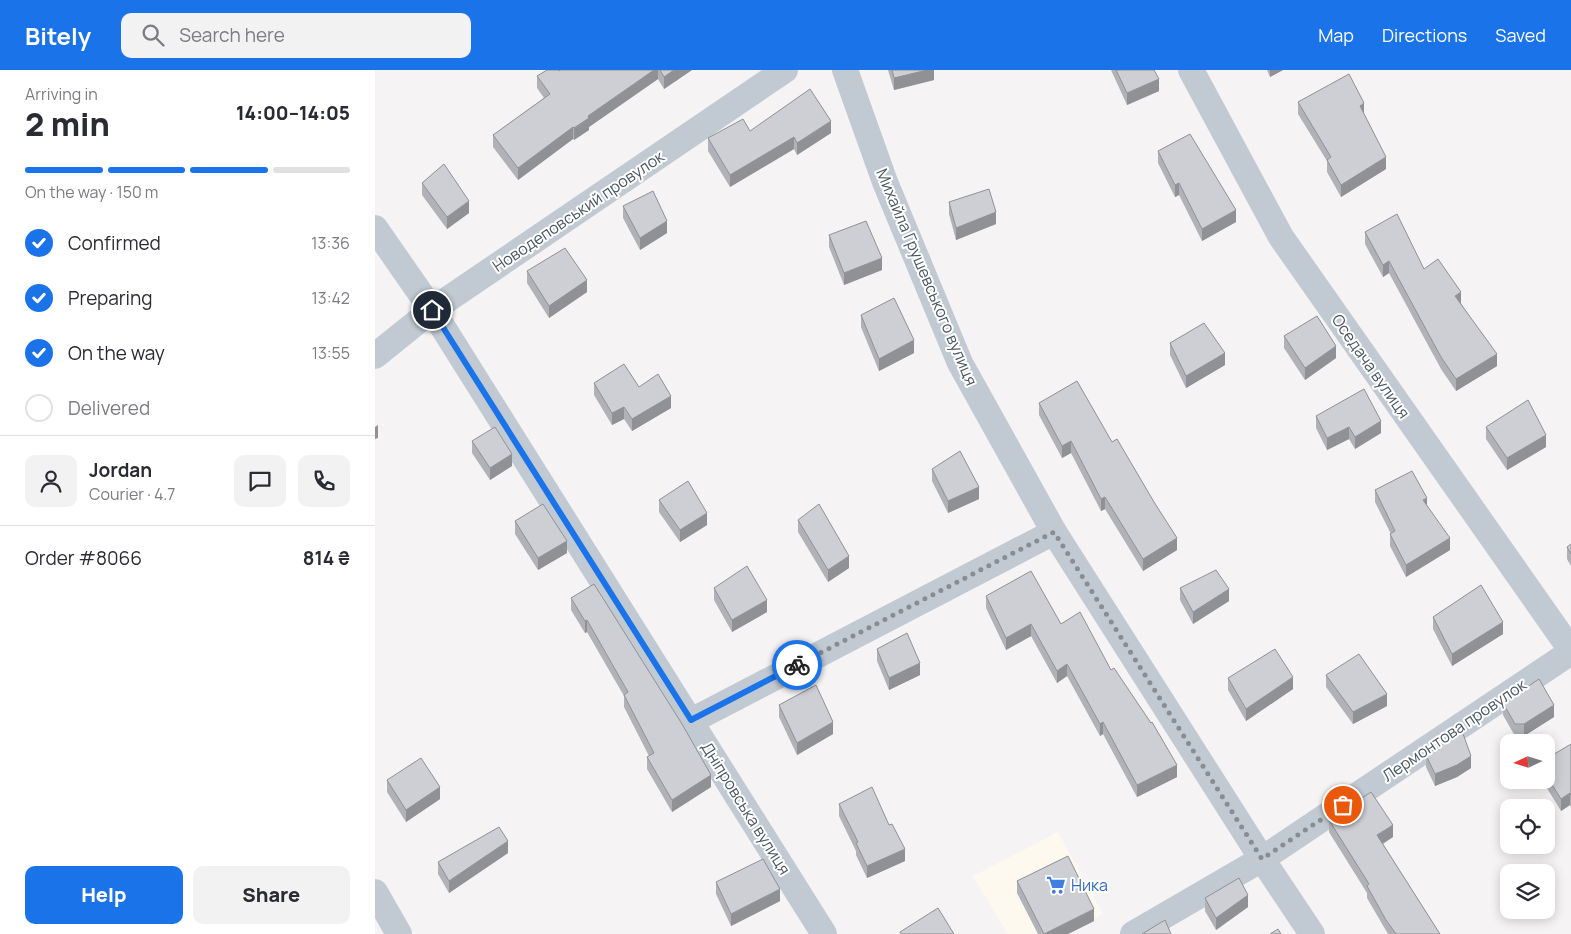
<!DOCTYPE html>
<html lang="en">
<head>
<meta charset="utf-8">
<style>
  :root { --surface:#fff; --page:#f2f2f3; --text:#2b2b33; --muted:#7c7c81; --line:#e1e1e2; --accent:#1a73e8 }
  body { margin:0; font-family:Manrope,sans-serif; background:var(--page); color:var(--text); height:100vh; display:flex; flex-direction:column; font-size:19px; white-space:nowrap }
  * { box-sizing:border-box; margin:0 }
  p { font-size:16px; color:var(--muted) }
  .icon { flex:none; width:28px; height:28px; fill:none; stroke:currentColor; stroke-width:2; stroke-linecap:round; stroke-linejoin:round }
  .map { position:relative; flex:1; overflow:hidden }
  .side { display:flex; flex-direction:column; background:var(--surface); width:375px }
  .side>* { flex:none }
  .needle { width:32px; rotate:266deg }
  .buttons { position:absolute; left:1125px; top:664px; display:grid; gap:10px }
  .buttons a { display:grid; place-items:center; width:55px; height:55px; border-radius:10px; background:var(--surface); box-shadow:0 2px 12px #0003; font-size:25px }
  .pin { position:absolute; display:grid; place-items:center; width:42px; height:42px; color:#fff; margin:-21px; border:2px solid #fff; border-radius:50%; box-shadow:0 1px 5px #0007 }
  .courier { position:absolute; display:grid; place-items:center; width:50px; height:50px; margin:-25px; border:4px solid #1a73e8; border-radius:50%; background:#fff; color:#222; box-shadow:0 1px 6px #0007 }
  .headline em { font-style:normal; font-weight:800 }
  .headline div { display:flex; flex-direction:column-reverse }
  .headline { display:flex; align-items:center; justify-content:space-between; height:85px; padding:0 25px }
  h1 { font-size:32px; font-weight:800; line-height:38px }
  .bar { display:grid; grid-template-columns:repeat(4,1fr); gap:8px 5px; align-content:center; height:60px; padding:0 25px }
  .bar i { height:6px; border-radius:4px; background:var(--line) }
  .bar .selected { background:var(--accent) }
  .bar p { grid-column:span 4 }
  .line { display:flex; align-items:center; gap:12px; padding:0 25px; border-top:1px solid var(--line) }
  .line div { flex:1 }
  .round { display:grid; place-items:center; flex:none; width:52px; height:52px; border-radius:10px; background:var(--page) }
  ol { padding:0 25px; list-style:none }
  li { display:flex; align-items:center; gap:15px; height:55px }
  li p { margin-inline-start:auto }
  li .icon { padding:5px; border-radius:50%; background:var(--accent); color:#fff; stroke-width:4 }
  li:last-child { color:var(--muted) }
  li i { width:28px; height:28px; border:2px solid var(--line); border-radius:50% }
  .button { display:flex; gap:10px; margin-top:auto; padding:10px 25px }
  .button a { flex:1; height:58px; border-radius:10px; background:var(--accent); color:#fff; font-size:20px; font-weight:800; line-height:58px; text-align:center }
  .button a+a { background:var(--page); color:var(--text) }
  header { display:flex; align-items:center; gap:30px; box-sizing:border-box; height:70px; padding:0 25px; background:var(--accent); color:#fff }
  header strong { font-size:24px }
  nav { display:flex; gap:28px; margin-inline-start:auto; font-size:18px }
  .search { width:350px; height:45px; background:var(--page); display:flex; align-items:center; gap:12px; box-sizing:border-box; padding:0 18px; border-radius:10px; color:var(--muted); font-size:19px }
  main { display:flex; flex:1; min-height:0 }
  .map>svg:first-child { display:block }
</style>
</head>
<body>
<header>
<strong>Bitely</strong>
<div class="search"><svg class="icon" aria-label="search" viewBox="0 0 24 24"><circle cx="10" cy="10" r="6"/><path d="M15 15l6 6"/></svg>Search here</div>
<nav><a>Map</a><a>Directions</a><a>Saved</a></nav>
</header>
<main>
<section class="side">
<div class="headline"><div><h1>2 min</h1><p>Arriving in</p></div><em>14:00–14:05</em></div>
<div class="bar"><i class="selected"></i><i class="selected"></i><i class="selected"></i><i></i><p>On the way · 150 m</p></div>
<ol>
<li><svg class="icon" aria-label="check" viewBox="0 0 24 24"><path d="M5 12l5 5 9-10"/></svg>Confirmed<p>13:36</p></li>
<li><svg class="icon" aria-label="check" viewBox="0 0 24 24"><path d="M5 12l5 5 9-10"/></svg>Preparing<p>13:42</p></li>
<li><svg class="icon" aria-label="check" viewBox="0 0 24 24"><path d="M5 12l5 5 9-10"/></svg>On the way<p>13:55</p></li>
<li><i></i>Delivered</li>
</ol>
<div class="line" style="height:90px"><a class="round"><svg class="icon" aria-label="person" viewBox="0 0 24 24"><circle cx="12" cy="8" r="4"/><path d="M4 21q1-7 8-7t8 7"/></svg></a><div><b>Jordan</b><p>Courier · 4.7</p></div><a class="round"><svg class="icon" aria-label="chat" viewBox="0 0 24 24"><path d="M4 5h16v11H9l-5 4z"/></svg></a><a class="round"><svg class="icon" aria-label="phone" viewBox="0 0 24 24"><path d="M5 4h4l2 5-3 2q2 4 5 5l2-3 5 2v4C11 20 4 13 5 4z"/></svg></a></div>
<div class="line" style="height:65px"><div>Order #8066</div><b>814 ₴</b></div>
<div class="button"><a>Help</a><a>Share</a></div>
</section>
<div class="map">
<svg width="1196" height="864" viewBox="0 0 1196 864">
  <rect width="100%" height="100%" fill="#f5f3f3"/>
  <polygon fill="#fdf9ef" points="683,762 728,844 688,864 633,864 598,806"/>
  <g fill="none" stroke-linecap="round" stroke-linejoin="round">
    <g stroke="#c1cad2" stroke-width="26">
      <polyline points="470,0 510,112 585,293 679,462 887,789 937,864"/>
      <polyline points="816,0 906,167 1196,580"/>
      <polyline points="0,158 57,240 449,864"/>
      <polyline points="0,286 57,240 410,0"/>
      <polyline points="316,651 679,462"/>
      <polyline points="0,822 24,864"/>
      <polyline points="758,864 887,789 1196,582"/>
    </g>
  </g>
  <g fill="#b0b2b7">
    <polygon points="185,0 317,0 289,19 283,9 214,57 214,60 199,70 198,69 143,110 118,77 118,65 169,28 162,18 162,6"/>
    <polygon points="513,0 559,0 559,10 519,20"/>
    <polygon points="736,0 779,0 784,21 752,35"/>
    <polygon points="892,0 908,0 895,7"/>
    <polygon points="923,32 989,44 1011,99 966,127 952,102 952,91 923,44"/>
    <polygon points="375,61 456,63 422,85 419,79 355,117 333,81 333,68"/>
    <polygon points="783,81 861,152 827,171 804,125 800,127 783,93"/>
    <polygon points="47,113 94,143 72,159 47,125"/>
    <polygon points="574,132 621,154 581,170 574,144"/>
    <polygon points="248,136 292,163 265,180 248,148"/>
    <polygon points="990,162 1049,199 1086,233 1122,296 1081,321 1066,299 1014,203 1008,207 990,174"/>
    <polygon points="454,165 507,200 469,215 454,177"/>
    <polygon points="152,201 212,222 174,248 152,213"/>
    <polygon points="486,245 539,283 504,301 486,257"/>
    <polygon points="909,266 961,288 930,310 909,278"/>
    <polygon points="795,273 850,295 811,318 795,285"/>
    <polygon points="219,313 264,317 296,338 257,361 249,349 237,355 219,325"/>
    <polygon points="664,333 737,372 802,480 768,501 730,439 726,441 696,383 687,388 664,345"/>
    <polygon points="941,346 1006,363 980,379 974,369 952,380 941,358"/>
    <polygon points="1111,357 1171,377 1132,400 1111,369"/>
    <polygon points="97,371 137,396 115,410 97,383"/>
    <polygon points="557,399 604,429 573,443 557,411"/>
    <polygon points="1000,420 1052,435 1075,480 1031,507 1015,476 1015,464 1016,464 1000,432"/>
    <polygon points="284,430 332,455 305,472 284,442"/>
    <polygon points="423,450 474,498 453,512 423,462"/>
    <polygon points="140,451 192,483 163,500 140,464"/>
    <polygon points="1196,474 1196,496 1192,489 1192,477"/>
    <polygon points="339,518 392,542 357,562 339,530"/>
    <polygon points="805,518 854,531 818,554 805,530"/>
    <polygon points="611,526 686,554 736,600 802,707 762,727 728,664 725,666 692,606 682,613 656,566 631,580 611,538"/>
    <polygon points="196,528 336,717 297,742 272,699 272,687 274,686 249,637 249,626 212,562 210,563 196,540"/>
    <polygon points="1058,547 1128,564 1077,596 1058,559"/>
    <polygon points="502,579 545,605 514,620 502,591"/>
    <polygon points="951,605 1012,636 978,654 951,617"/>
    <polygon points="853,608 918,619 871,651 853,620"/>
    <polygon points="1128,633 1179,647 1149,666 1140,666 1128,645"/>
    <polygon points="404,635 458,664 422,685 404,647"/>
    <polygon points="1196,674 1196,737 1195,735 1186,741 1167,710 1171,710 1171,689"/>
    <polygon points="1051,685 1096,698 1082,707 1060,716 1051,697"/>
    <polygon points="12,710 65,729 31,752 12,722"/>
    <polygon points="464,734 530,791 492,808 481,785 481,781 464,746"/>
    <polygon points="954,750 1018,767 1008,774 1065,864 1013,864 992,828 992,823 954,762"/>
    <polygon points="133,783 74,823 63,804 63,792"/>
    <polygon points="642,811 719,851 693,864 663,864 642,823"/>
    <polygon points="341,812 405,831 356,856 341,824"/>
    <polygon points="830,828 873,837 841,860 830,841"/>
  </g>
  <g fill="#909195">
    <polygon points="279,0 283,0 283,9 214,57 214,60 199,70 199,58 213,46"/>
    <polygon points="299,0 317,0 289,19 289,7"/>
    <polygon points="552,0 559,0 559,10 519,20 519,8"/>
    <polygon points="895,0 908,0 895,7"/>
    <polygon points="784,9 784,21 752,35 752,23"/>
    <polygon points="989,33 989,45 985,36"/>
    <polygon points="456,51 456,63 422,85 422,73"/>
    <polygon points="198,57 198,69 143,110 143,98"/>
    <polygon points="419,67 419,79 355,117 355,105"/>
    <polygon points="1011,87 1011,99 966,127 966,115"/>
    <polygon points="804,113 804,125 800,127 800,115"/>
    <polygon points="94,131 94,143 72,159 72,147"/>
    <polygon points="861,140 861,152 827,171 827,159"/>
    <polygon points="621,142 621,154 581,170 581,158"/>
    <polygon points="292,151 292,163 265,180 265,168"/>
    <polygon points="507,188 507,200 469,215 469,203"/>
    <polygon points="1014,191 1014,203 1008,207 1008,195"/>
    <polygon points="212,210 212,222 174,248 174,236"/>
    <polygon points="1086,222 1086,234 1080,226"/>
    <polygon points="539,270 539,283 504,301 504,289"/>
    <polygon points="961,276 961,288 930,310 930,298"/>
    <polygon points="850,283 850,295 811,318 811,306"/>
    <polygon points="1122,284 1122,296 1081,321 1081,309"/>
    <polygon points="296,326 296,338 257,361 257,349"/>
    <polygon points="249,337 249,349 237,355 237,343"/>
    <polygon points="1006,351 1006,363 980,379 980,367"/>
    <polygon points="3,355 3,368 0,369 0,357"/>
    <polygon points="974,357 974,369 952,380 952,368"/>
    <polygon points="1171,365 1171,377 1132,400 1132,388"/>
    <polygon points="696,371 696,383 687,388 687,376"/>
    <polygon points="137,384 137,396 115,410 115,398"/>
    <polygon points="604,417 604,429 573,443 573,431"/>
    <polygon points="730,427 730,439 726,441 726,429"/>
    <polygon points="1052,428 1052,440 1048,430"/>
    <polygon points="332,443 332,455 305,472 305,460"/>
    <polygon points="802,468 802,480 768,501 768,489"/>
    <polygon points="1075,468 1075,480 1031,507 1031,495"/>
    <polygon points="192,471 192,483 163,500 163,488"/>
    <polygon points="474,486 474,498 453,512 453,500"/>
    <polygon points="854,519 854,531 818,554 818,542"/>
    <polygon points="392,530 392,542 357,562 357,550"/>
    <polygon points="212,550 212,562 210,563 210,551"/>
    <polygon points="1128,552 1128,564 1077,596 1077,584"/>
    <polygon points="656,554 656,566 631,580 631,568"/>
    <polygon points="545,593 545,605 514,620 514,608"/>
    <polygon points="692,594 692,606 682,613 682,601"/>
    <polygon points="918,607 918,619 871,651 871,639"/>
    <polygon points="1012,624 1012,636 978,654 978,642"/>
    <polygon points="1179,635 1179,647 1149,666 1149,654"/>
    <polygon points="458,652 458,664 422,685 422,673"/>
    <polygon points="728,652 728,664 725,666 725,654"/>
    <polygon points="1096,686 1096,698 1082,707 1060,716 1060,704"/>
    <polygon points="802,695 802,707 762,727 762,715"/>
    <polygon points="336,705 336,717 297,742 297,730"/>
    <polygon points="65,717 65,729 31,752 31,740"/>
    <polygon points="1195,723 1195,735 1186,741 1186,729"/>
    <polygon points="1018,755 1018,767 1002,777 1002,765"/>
    <polygon points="133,771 133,783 74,823 74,811"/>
    <polygon points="530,779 530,791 492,808 492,796"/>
    <polygon points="405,819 405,831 356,856 356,844"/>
    <polygon points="873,825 873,837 841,860 841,848"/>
    <polygon points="719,839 719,851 693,864 669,864"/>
  </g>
  <g fill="#cdcfd5" stroke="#909195">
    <polygon points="172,0 184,0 184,1 185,0 279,0 213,46 214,48 199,58 198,57 143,98 118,65 175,24 162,6"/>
    <polygon points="285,0 299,0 289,7"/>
    <polygon points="517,0 552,0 519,8"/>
    <polygon points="741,0 779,0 784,9 752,23"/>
    <polygon points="974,4 989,33 985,36 1011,87 966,115 952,90 956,87 923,32"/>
    <polygon points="435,19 456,51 422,73 419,67 355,105 333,68 368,49 375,61"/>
    <polygon points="815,64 861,140 827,159 804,113 800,115 783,81"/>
    <polygon points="69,94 94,131 72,147 47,113"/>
    <polygon points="614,119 621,142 581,158 574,132"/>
    <polygon points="278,121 292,151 265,168 248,136"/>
    <polygon points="1022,144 1049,199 1063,189 1086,222 1080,226 1122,284 1081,309 1066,287 1014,191 1008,195 990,162"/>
    <polygon points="491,151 507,188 469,203 454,165"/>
    <polygon points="190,178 212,210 174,236 152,201"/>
    <polygon points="519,228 539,270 504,289 486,245"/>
    <polygon points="942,246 961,276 930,298 909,266"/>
    <polygon points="829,253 850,283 811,306 795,273"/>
    <polygon points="249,294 264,317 283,304 296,326 257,349 249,337 237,343 219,313"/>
    <polygon points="702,311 737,372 742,369 779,432 802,468 768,489 730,427 726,429 696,371 687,376 664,333"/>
    <polygon points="989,319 1006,351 980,367 974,357 952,368 941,346"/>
    <polygon points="1153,330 1171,365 1132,388 1111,357"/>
    <polygon points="120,357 137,384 115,398 97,371"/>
    <polygon points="585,381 604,417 573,431 557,399"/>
    <polygon points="1037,401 1052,428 1048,430 1075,468 1031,495 1015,464 1020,461 1000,420"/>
    <polygon points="313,411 332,443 305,460 284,430"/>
    <polygon points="168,434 192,471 163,488 140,451"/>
    <polygon points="444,434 474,486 453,500 423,450"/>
    <polygon points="1196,474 1196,484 1192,477"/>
    <polygon points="372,496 392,530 357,550 339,518"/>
    <polygon points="841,500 854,519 818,542 805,518"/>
    <polygon points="656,501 686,554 705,542 736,600 739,598 776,653 777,652 802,695 762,715 728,652 725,654 692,594 682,601 656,554 631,568 611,526"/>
    <polygon points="219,514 307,654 336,705 297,730 272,687 279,683 249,625 253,622 212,550 210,551 196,528"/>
    <polygon points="1106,515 1128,552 1077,584 1058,547"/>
    <polygon points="532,563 545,593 514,608 502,579"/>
    <polygon points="900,579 918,607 871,639 853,608"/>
    <polygon points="984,584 1012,624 978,642 951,605"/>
    <polygon points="1164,609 1179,635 1149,654 1140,654 1128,633"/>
    <polygon points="441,615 458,652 422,673 404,635"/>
    <polygon points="1087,661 1096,686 1082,695 1060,704 1051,685"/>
    <polygon points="1196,674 1196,725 1195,723 1186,729 1171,705 1171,689"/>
    <polygon points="46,688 65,717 31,740 12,710"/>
    <polygon points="497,717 514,755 517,754 530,779 492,796 481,773 483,772 464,734"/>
    <polygon points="996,722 1018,755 1002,765 1065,864 1021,864 1011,850 992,816 994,814 954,750"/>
    <polygon points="124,757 133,771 74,811 63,792"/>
    <polygon points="693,786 719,839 669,864 642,811"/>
    <polygon points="388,789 405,819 356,844 341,812"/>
    <polygon points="864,808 873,825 841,848 830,828"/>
    <polygon points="563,838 579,864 526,864 525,862"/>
    <polygon points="790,850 796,864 767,864"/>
    <polygon points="903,859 906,864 895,864"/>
  </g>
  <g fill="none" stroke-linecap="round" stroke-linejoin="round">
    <polyline stroke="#868d94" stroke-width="5" stroke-dasharray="0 9" points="422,595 679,462 887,789 968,735"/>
    <polyline stroke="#1a73e8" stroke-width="6" points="57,240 316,650 422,595"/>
  </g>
  <defs>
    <g id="supermarket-bare" transform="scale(1.5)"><path d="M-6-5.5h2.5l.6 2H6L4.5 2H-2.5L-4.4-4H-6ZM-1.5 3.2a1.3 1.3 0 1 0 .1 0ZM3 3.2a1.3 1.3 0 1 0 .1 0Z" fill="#3f7fe0" stroke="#fff" stroke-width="2.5" paint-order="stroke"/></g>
  </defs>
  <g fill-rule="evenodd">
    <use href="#supermarket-bare" x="681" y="815"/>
  </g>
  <g text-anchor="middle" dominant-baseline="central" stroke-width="4" stroke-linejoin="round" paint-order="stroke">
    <g font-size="16" fill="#4a5661" stroke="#fff">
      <text transform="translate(203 141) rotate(-34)">Новодеповський провулок</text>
      <text transform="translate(552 207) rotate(67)">Михайла Грушевського вулиця</text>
      <text transform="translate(996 296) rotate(55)">Оседача вулиця</text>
      <text transform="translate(1079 660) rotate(-34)">Лермонтова провулок</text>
      <text transform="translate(371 738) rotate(58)">Дніпровська вулиця</text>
    </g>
    <g font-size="16" fill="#366cbe" stroke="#fff" text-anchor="start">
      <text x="696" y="815">Ника</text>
    </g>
  </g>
</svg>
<div class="buttons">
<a><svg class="needle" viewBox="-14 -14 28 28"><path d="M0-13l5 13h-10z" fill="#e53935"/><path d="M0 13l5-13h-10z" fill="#7c7c81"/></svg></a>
<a><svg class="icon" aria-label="locate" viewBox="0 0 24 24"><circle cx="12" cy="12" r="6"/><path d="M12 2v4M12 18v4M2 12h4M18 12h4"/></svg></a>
<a><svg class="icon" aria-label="layers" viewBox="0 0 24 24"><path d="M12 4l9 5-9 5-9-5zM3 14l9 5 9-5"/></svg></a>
</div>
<div class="pin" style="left:968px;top:735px;background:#ea580c"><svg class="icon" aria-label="bag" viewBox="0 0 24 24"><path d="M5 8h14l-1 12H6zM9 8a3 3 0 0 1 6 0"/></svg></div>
<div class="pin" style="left:57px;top:240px;background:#1f2937"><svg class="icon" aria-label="home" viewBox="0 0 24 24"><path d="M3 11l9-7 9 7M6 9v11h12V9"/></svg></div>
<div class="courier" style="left:422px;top:595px"><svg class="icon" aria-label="bike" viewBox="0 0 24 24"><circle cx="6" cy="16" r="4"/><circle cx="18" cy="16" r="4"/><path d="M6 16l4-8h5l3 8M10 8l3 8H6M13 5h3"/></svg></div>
</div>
</main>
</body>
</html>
